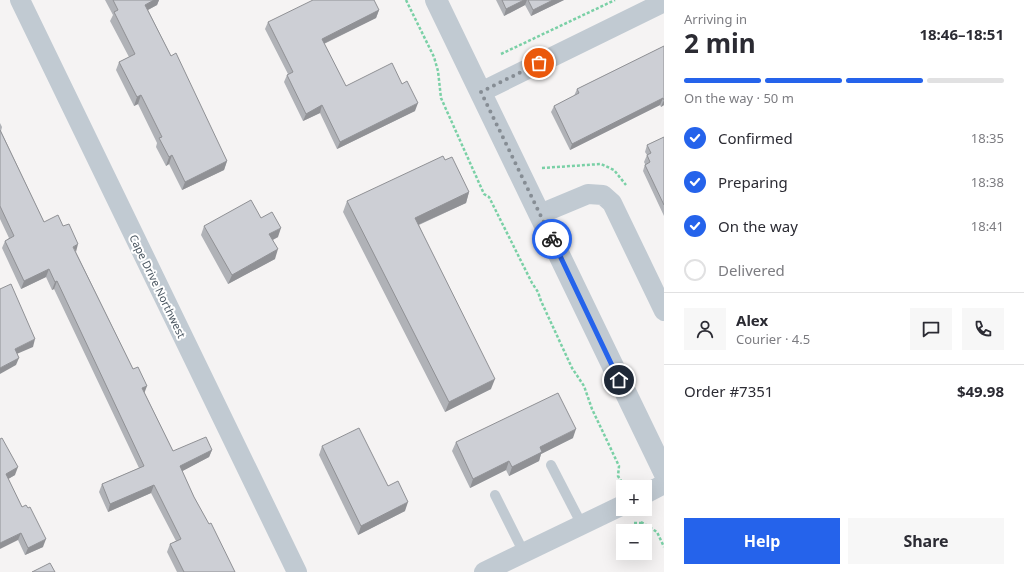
<!DOCTYPE html>
<html lang="en">
<head>
<meta charset="utf-8">
<style>
  :root { --surface:#fff; --page:#f7f7f7; --text:#2b2b33; --muted:#7c7c81; --line:#e1e1e2; --accent:#2563eb }
  body { margin:0; font-family:"Noto Sans",sans-serif; background:var(--page); color:var(--text); height:100vh; display:flex; flex-direction:column; font-size:15px; white-space:nowrap }
  * { box-sizing:border-box; margin:0 }
  p { font-size:13px; color:var(--muted) }
  .icon { flex:none; width:22px; height:22px; fill:none; stroke:currentColor; stroke-width:2; stroke-linecap:round; stroke-linejoin:round }
  .map { position:relative; flex:1; overflow:hidden }
  .side { display:flex; flex-direction:column; background:var(--surface); width:360px }
  .side>* { flex:none }
  .fabs { position:absolute; left:616px; top:480px; display:grid; gap:8px }
  .fabs a { display:grid; place-items:center; width:36px; height:36px; border-radius:0px; background:var(--surface); box-shadow:0 4px 16px #0002; font-size:20px }
  .pin { position:absolute; display:grid; place-items:center; width:34px; height:34px; color:#fff; margin:-17px; border:2px solid #fff; border-radius:50%; box-shadow:0 1px 4px #0007 }
  .courier { position:absolute; display:grid; place-items:center; width:40px; height:40px; margin:-20px; border:3px solid #2563eb; border-radius:50%; background:#fff; color:#222; box-shadow:0 1px 5px #0007 }
  .head em { font-style:normal; font-weight:700 }
  .head div { display:flex; flex-direction:column-reverse }
  .head { display:flex; align-items:center; justify-content:space-between; height:68px; padding:0 20px }
  h1 { font-size:26px; font-weight:700; line-height:30px }
  .bar { display:grid; grid-template-columns:repeat(4,1fr); gap:6px 4px; align-content:center; height:48px; padding:0 20px }
  .bar i { height:5px; border-radius:3px; background:var(--line) }
  .bar .on { background:var(--accent) }
  .bar p { grid-column:span 4 }
  .line { display:flex; align-items:center; gap:10px; padding:0 20px; border-top:1px solid var(--line) }
  .line div { flex:1 }
  .round { display:grid; place-items:center; flex:none; width:42px; height:42px; border-radius:0px; background:var(--page) }
  ol { padding:0 20px; list-style:none }
  li { display:flex; align-items:center; gap:12px; height:44px }
  li p { margin-inline-start:auto }
  li .icon { padding:4px; border-radius:50%; background:var(--accent); color:#fff; stroke-width:4 }
  li:last-child { color:var(--muted) }
  li i { width:22px; height:22px; border:2px solid var(--line); border-radius:50% }
  .primary-button { display:flex; gap:8px; margin-top:auto; padding:8px 20px }
  .primary-button a { flex:1; height:46px; border-radius:0px; background:var(--accent); color:#fff; font-size:16px; font-weight:700; line-height:46px; text-align:center }
  .primary-button a+a { background:var(--page); color:var(--text) }
  main { display:flex; flex:1; min-height:0 }
  .map>svg:first-child { display:block }
</style>
</head>
<body>
<main>
<div class="map">
<svg width="664" height="572" viewBox="0 0 664 572">
  <rect width="100%" height="100%" fill="#f5f3f3"/>
  <g fill="none" stroke-linecap="round" stroke-linejoin="round">
    <g stroke="#7ad0a6" stroke-width="2.5" stroke-dasharray="3 2" stroke-linecap="butt">
      <polyline points="406,0 434,57 438,71 441,98 484,194 489,197 532,283 538,292 541,301 572,368 584,386 592,409 619,466 618,476 623,484"/>
      <polyline points="501,54 615,0"/>
      <polyline points="542,168 601,164 614,170 626,185"/>
      <polyline points="641,522 657,532 664,547"/>
      <polyline points="634,523 642,523"/>
    </g>
    <g stroke="#c1cad2" stroke-width="10">
      <polyline points="551,465 582,525"/>
      <polyline points="495,495 524,553"/>
    </g>
    <g stroke="#c1cad2" stroke-width="20">
      <polyline points="20,0 297,572"/>
      <polyline points="481,92 664,2"/>
      <polyline points="540,214 588,194 603,195 612,203 664,311"/>
      <polyline points="645,494 664,484"/>
      <polyline points="484,572 623,505"/>
    </g>
    <polyline stroke="#c1cad2" stroke-width="22" points="436,0 664,472"/>
  </g>
  <g fill="#b0b2b7">
    <polygon points="105,0 159,0 157,5 148,10 171,56 227,161 224,170 182,190 169,164 166,166 156,147 157,143 138,104 134,106 116,70 119,62 129,57 110,21 113,15"/>
    <polygon points="496,0 564,0 531,16 525,5 504,16"/>
    <polygon points="379,10 376,18 324,44 346,86 415,111 337,149 320,113 303,121 284,82 287,75 288,74 265,29 268,22"/>
    <polygon points="664,46 664,105 661,107 660,105 570,150 551,112 554,106 574,96 577,89"/>
    <polygon points="0,123 2,127 1,131 44,222 76,252 173,451 212,450 209,457 182,471 194,497 235,572 177,572 167,552 170,544 176,541 151,493 108,512 99,492 102,484 139,468 54,289 52,290 46,277 21,289 2,248 5,241 9,238 0,219"/>
    <polygon points="664,137 664,216 643,171 645,164 644,162 647,155 645,152 647,145"/>
    <polygon points="469,192 466,203 419,225 491,389 445,412 343,212 347,201"/>
    <polygon points="261,218 278,237 273,240 275,259 228,284 201,235 204,226"/>
    <polygon points="573,438 541,454 539,461 509,476 506,470 470,488 452,451 456,442"/>
    <polygon points="0,439 15,475 8,479 22,507 43,547 25,555 18,540"/>
    <polygon points="322,446 388,486 405,511 358,535 319,455"/>
  </g>
  <g fill="#909195">
    <polygon points="154,0 159,0 157,5 142,13 145,5"/>
    <polygon points="524,0 527,0 525,5 504,16 506,9"/>
    <polygon points="553,0 564,0 531,16 533,10"/>
    <polygon points="379,10 376,18 319,46 322,39"/>
    <polygon points="141,95 138,104 134,106 137,97"/>
    <polygon points="663,98 660,105 570,150 572,144"/>
    <polygon points="664,100 664,105 661,107"/>
    <polygon points="418,103 415,111 337,149 340,142"/>
    <polygon points="322,105 320,113 303,121 306,114"/>
    <polygon points="172,155 169,164 166,166 169,157"/>
    <polygon points="227,161 224,170 182,190 185,182"/>
    <polygon points="469,192 466,203 411,228 415,218"/>
    <polygon points="281,228 278,237 266,243 269,234"/>
    <polygon points="78,244 76,252 73,247"/>
    <polygon points="278,249 275,259 228,284 232,275"/>
    <polygon points="49,269 46,277 21,289 24,281"/>
    <polygon points="57,281 54,289 52,290 55,282"/>
    <polygon points="35,339 33,347 12,356 15,349"/>
    <polygon points="19,358 16,365 0,374 0,368"/>
    <polygon points="495,379 491,389 445,412 449,402"/>
    <polygon points="147,386 144,394 142,388"/>
    <polygon points="576,429 573,438 541,454 539,461 509,476 512,467 540,447"/>
    <polygon points="212,450 209,457 177,474 180,466"/>
    <polygon points="509,461 506,470 470,488 473,479"/>
    <polygon points="18,467 15,475 3,482 6,474"/>
    <polygon points="154,485 151,493 108,512 110,504"/>
    <polygon points="408,502 405,511 358,535 361,526"/>
    <polygon points="21,533 18,540 0,549 0,543"/>
    <polygon points="46,539 43,547 25,555 28,548"/>
  </g>
  <g fill="#cdcfd5" stroke="#909195">
    <polygon points="113,0 154,0 145,5 171,56 176,53 227,161 185,182 172,155 169,157 159,138 162,137 141,95 137,97 119,62 135,54 114,12 118,10"/>
    <polygon points="313,0 374,0 379,10 322,39 346,86 392,63 402,84 407,81 418,103 340,142 322,105 306,114 287,75 293,72 268,22"/>
    <polygon points="502,0 524,0 506,9"/>
    <polygon points="528,0 553,0 533,10"/>
    <polygon points="664,46 664,100 663,98 572,144 554,106 579,93 577,89"/>
    <polygon points="0,130 44,222 58,215 63,226 69,224 78,244 73,247 133,369 138,367 147,386 142,388 173,451 206,437 212,450 180,466 194,497 209,524 211,523 235,572 184,572 170,544 181,539 154,485 110,504 102,484 144,466 57,281 55,282 49,269 24,281 5,241 14,236 0,206"/>
    <polygon points="664,137 664,205 645,165 650,162 647,155 651,153 647,145"/>
    <polygon points="443,156 445,160 452,157 469,192 415,218 495,379 449,402 347,201"/>
    <polygon points="251,200 261,218 272,212 281,228 269,234 278,249 232,275 204,226"/>
    <polygon points="11,284 35,339 15,349 19,358 0,368 0,289"/>
    <polygon points="558,393 576,429 540,447 542,452 512,467 509,461 473,479 456,442"/>
    <polygon points="359,428 388,486 398,481 408,502 361,526 322,446"/>
    <polygon points="2,438 18,467 6,474 22,507 26,505 28,508 30,507 46,539 28,548 21,533 0,543 0,439"/>
    <polygon points="50,563 55,572 32,572"/>
  </g>
  <g fill="none" stroke-linecap="round" stroke-linejoin="round">
    <polyline stroke="#868d94" stroke-width="4" stroke-dasharray="0 7.2" points="539,63 481,92 552,239"/>
    <polyline stroke="#2563eb" stroke-width="5" points="552,239 619,380"/>
  </g>
  <g text-anchor="middle" dominant-baseline="central" stroke-width="4" stroke-linejoin="round" paint-order="stroke">
    <g font-size="11" fill="#4a5661" stroke="#fff">
      <text transform="translate(158 286) rotate(64)">Cape Drive Northwest</text>
    </g>
  </g>
</svg>
<div class="fabs">
<a>+</a>
<a>−</a>
</div>
<div class="pin" style="left:539px;top:63px;background:#ea580c"><svg class="icon" aria-label="bag" viewBox="0 0 24 24"><path d="M5 8h14l-1 12H6zM9 8a3 3 0 0 1 6 0"/></svg></div>
<div class="pin" style="left:619px;top:380px;background:#1f2937"><svg class="icon" aria-label="home" viewBox="0 0 24 24"><path d="M3 11l9-7 9 7M6 9v11h12V9"/></svg></div>
<div class="courier" style="left:552px;top:239px"><svg class="icon" aria-label="bike" viewBox="0 0 24 24"><circle cx="6" cy="16" r="4"/><circle cx="18" cy="16" r="4"/><path d="M6 16l4-8h5l3 8M10 8l3 8H6M13 5h3"/></svg></div>
</div>
<section class="side">
<div class="head"><div><h1>2 min</h1><p>Arriving in</p></div><em>18:46–18:51</em></div>
<div class="bar"><i class="on"></i><i class="on"></i><i class="on"></i><i></i><p>On the way · 50 m</p></div>
<ol>
<li><svg class="icon" aria-label="check" viewBox="0 0 24 24"><path d="M5 12l5 5 9-10"/></svg>Confirmed<p>18:35</p></li>
<li><svg class="icon" aria-label="check" viewBox="0 0 24 24"><path d="M5 12l5 5 9-10"/></svg>Preparing<p>18:38</p></li>
<li><svg class="icon" aria-label="check" viewBox="0 0 24 24"><path d="M5 12l5 5 9-10"/></svg>On the way<p>18:41</p></li>
<li><i></i>Delivered</li>
</ol>
<div class="line" style="height:72px"><a class="round"><svg class="icon" aria-label="person" viewBox="0 0 24 24"><circle cx="12" cy="8" r="4"/><path d="M4 21q1-7 8-7t8 7"/></svg></a><div><b>Alex</b><p>Courier · 4.5</p></div><a class="round"><svg class="icon" aria-label="chat" viewBox="0 0 24 24"><path d="M4 5h16v11H9l-5 4z"/></svg></a><a class="round"><svg class="icon" aria-label="phone" viewBox="0 0 24 24"><path d="M5 4h4l2 5-3 2q2 4 5 5l2-3 5 2v4C11 20 4 13 5 4z"/></svg></a></div>
<div class="line" style="height:52px"><div>Order #7351</div><b>$49.98</b></div>
<div class="primary-button"><a>Help</a><a>Share</a></div>
</section>
</main>
</body>
</html>
